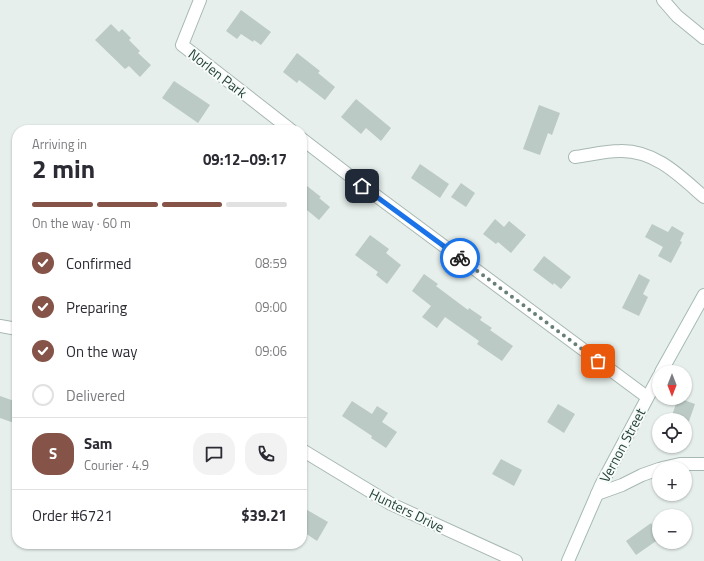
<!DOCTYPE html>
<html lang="en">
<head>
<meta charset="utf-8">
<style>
  :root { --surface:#fff; --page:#f2f2f3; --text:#2b2b33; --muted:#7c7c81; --line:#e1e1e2; --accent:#855347 }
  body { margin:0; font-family:"Titillium Web",sans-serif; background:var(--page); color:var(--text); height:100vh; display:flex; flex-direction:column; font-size:15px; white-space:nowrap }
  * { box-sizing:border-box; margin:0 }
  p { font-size:13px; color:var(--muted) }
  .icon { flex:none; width:22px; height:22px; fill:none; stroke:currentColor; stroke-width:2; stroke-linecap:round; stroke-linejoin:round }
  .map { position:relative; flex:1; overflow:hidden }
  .sheet { position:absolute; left:12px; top:125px; width:295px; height:424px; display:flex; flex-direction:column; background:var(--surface); border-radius:16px; box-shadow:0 1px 3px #0004 }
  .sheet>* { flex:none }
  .needle { width:26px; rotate:180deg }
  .buttons { position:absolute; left:652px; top:365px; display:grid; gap:8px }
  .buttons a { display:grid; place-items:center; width:40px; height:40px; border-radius:50%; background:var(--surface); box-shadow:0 1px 3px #0004; font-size:20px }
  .pin { position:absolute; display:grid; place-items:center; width:34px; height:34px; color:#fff; margin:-17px; border-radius:8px; box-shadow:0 2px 6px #0006 }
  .courier { position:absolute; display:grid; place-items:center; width:40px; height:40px; margin:-20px; border:3px solid #1a73e8; border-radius:50%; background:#fff; color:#222; box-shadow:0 1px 5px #0007 }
  .summary em { font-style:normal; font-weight:700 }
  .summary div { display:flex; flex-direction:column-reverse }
  .summary { display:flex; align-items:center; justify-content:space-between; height:68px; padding:0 20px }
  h1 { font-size:26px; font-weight:700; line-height:30px }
  .bar { display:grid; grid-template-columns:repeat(4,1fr); gap:6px 4px; align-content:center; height:48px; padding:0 20px }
  .bar i { height:5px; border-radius:3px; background:var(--line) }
  .bar .selected { background:var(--accent) }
  .bar p { grid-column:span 4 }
  .line { display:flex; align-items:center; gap:10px; padding:0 20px; border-top:1px solid var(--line) }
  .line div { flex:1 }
  .round { display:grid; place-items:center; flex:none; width:42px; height:42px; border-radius:16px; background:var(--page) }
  ol { padding:0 20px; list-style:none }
  li { display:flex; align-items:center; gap:12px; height:44px }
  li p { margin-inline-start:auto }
  li .icon { padding:4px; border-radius:50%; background:var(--accent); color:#fff; stroke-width:4 }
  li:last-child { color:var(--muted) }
  li i { width:22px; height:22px; border:2px solid var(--line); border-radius:50% }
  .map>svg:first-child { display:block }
</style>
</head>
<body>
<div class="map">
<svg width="704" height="561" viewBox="0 0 704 561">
  <rect width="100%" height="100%" fill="#e6efeb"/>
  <g fill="#bbcac4">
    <polygon points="241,10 271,32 261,45 254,40 253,42 241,34 237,39 226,31"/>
    <polygon points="111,24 119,32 122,29 131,38 129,40 140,51 138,53 151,65 140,77 129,66 125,69 95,40"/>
    <polygon points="297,53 320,71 318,73 335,87 325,100 299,80 297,83 283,72"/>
    <polygon points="174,81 210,105 198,123 162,98"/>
    <polygon points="356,99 391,128 381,141 366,128 361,134 341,117"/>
    <polygon points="539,105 560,113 552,135 548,133 540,155 523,149"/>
    <polygon points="420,164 449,184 440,198 411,178"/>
    <polygon points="302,182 321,197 319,198 330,207 319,220 302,206"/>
    <polygon points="461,183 475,193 466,207 451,197"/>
    <polygon points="495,219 504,227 509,221 526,235 511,253 498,242 496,244 483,234"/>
    <polygon points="652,224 668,232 672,226 684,233 680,241 682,242 671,263 658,256 663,247 645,237"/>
    <polygon points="370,235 389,249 386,253 401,265 387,284 376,275 378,272 355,255"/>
    <polygon points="544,256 571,277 561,289 554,283 553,285 533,270"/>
    <polygon points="424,274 438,284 436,286 468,310 469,308 482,317 480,320 492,328 490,330 513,346 502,361 477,344 479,341 445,317 437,328 422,317 431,306 412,291"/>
    <polygon points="639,274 650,280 643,294 648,297 639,316 622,308"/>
    <polygon points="0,396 17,402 17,424 0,418"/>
    <polygon points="678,398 695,404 688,424 685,423 685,420 676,420 671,418"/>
    <polygon points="352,401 372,414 377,406 388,413 382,422 397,432 386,448 371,438 372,436 342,416"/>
    <polygon points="558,404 575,414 564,433 547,422"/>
    <polygon points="501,459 522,470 514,486 492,474"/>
    <polygon points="302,507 328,522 317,541 302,531"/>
    <polygon points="651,523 659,534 659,539 636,555 626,541"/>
  </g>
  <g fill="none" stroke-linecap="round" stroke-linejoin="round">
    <g stroke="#a8b8b2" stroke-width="14">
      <g id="minor">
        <polyline points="200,0 182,45 291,130"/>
        <polyline points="663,0 677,16 704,38"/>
        <polyline points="302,139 363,186 647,397"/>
        <path d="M 575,157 C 590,155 605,151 620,151 C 655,150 680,176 704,197"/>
        <polyline points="0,326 17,329"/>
        <polyline points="302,450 391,504 516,561"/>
        <polyline points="662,468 680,464 704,464"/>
        <polyline points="597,494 622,485 642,475 659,469"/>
      </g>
    </g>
    <g stroke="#a4bbb3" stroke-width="14">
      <g id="secondary">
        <polyline points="661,372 704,295"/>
        <polyline points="568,561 601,485 659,376"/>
      </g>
    </g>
    <use href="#minor" stroke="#fff" stroke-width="12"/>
    <use href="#secondary" stroke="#fff" stroke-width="12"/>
  </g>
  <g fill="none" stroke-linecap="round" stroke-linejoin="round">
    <polyline stroke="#687f78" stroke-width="4" stroke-dasharray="0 7.2" points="460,258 598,361"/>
    <polyline stroke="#1a73e8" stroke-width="5" points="362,186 460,258"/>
  </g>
  <g text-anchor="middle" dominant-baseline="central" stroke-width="4" stroke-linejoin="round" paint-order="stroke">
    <g font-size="14" fill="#24423a" stroke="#f7fbf9">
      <text transform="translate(218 73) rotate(38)">Norlen Park</text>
      <text transform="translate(622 445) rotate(-62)">Vernon Street</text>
      <text transform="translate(407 510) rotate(26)">Hunters Drive</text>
    </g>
  </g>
</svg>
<div class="buttons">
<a><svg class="needle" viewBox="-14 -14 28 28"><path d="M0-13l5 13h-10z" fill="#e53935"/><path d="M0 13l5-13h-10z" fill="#7c7c81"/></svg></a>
<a><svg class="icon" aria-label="locate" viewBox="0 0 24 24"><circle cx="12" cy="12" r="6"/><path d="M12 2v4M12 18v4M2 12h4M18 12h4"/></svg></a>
<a>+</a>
<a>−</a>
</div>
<div class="pin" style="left:598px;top:361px;background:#ea580c"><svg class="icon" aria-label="bag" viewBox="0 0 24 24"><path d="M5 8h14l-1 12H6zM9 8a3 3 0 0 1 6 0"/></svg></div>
<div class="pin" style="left:362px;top:186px;background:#1f2937"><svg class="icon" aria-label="home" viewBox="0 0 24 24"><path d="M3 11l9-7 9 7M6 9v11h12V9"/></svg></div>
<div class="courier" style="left:460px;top:258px"><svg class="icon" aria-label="bike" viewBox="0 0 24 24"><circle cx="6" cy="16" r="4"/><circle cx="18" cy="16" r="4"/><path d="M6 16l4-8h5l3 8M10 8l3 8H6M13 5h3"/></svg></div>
<section class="sheet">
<div class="summary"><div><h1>2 min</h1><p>Arriving in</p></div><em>09:12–09:17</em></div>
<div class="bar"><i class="selected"></i><i class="selected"></i><i class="selected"></i><i></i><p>On the way · 60 m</p></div>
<ol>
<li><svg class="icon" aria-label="check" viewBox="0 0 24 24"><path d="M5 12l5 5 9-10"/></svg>Confirmed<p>08:59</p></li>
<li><svg class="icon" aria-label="check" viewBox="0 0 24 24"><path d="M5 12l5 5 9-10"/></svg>Preparing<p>09:00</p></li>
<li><svg class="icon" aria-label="check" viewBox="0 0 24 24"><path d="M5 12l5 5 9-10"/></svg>On the way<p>09:06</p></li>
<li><i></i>Delivered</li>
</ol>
<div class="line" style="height:72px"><b class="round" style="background:var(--accent);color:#fff">S</b><div><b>Sam</b><p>Courier · 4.9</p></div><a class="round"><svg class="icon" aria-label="chat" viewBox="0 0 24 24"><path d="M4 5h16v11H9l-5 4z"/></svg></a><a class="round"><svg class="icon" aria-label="phone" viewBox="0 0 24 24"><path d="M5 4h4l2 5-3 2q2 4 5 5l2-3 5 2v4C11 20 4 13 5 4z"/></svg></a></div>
<div class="line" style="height:52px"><div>Order #6721</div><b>$39.21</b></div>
</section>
</div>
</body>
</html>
